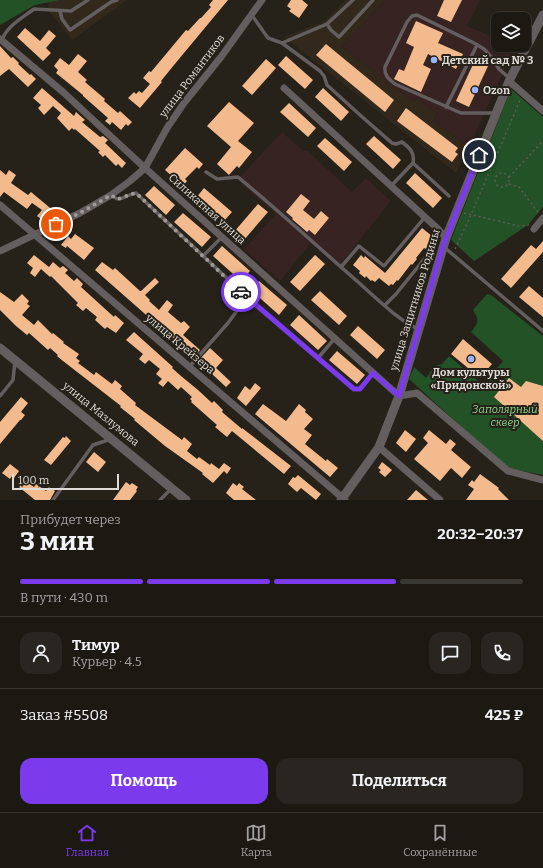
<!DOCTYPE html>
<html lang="ru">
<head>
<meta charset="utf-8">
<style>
  :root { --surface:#1c1913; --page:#292621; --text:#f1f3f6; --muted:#a0a0a0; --line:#3a3833; --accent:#7c3aed }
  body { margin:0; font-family:Bitter,serif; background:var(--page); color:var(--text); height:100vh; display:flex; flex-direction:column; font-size:15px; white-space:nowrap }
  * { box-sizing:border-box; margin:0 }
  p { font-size:13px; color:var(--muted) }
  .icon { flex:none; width:22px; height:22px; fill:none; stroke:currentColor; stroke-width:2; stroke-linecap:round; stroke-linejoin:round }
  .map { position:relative; height:500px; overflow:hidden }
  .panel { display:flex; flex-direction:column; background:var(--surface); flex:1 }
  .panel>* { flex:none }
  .fabs { position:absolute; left:491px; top:12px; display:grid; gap:8px }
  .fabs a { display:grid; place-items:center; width:40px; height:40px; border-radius:8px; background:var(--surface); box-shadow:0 1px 3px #0004,0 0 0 1px var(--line); font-size:20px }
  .scale { position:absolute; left:12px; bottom:10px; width:107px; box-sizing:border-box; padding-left:4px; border:2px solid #dfdbd6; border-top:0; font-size:11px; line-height:14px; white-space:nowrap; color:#dfdbd6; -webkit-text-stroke:3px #262119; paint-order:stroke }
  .pin { position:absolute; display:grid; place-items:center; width:34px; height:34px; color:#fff; margin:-17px; border:2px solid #fff; border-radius:50%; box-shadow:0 1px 4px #0007 }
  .courier { position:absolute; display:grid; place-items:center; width:40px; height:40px; margin:-20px; border:3px solid #7c3aed; border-radius:50%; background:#fff; color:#222; box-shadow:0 1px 5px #0007 }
  .head em { font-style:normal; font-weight:700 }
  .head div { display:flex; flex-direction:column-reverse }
  .head { display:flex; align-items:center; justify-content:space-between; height:68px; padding:0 20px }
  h1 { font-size:26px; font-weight:700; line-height:30px }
  .bar { display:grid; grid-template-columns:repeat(4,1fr); gap:6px 4px; align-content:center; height:48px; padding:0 20px }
  .bar i { height:5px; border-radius:3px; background:var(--line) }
  .bar .current { background:var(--accent) }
  .bar p { grid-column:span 4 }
  .line { display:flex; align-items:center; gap:10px; padding:0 20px; border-top:1px solid var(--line) }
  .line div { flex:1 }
  .round { display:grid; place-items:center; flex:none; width:42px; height:42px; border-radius:12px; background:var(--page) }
  .action { display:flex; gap:8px; margin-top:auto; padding:8px 20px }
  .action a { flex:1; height:46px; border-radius:12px; background:var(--accent); color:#fff; font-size:16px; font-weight:700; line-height:46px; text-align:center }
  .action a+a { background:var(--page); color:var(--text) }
  .menu { display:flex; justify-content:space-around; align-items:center; height:56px; border-top:1px solid var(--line); background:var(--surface); font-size:11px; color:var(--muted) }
  .menu a { display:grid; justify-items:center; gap:2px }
  .menu .current { color:var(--accent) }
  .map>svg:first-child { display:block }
</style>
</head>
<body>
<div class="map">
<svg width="543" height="500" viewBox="0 0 543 500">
  <rect width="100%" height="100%" fill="#262119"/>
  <g fill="#32291c">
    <polygon points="49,0 127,0 72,40 48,10"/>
    <polygon points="346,0 385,0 342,47 414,102 417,98 438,114 433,121 469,147 456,173 284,37 325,21"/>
  </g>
  <g fill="#362322">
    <polygon points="385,0 480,0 467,26 498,39 498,45 511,45 515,47 469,147 433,121 438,114 417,98 414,102 342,47"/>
    <polygon points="282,132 304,151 308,151 352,192 366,178 391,201 338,267 311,243 280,281 244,249 276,214 237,180"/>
  </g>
  <g fill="#235227">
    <polygon points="0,0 59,0 35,5 0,25"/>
    <polygon points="511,89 543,117 543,207 528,225 474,261 451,240"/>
    <path d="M 487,294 L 491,295 L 543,336 L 543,475 L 507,468 L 409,379 L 414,367 L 426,378 L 435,366 L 442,364 L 449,356 L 483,385 L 503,361 L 471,332 C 478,323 480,321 473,310 Z"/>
  </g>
  <g fill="#f3bb8d">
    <polygon points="213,0 228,0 174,65 161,81 162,82 140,108 128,98 134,92 136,94 139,91 142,93 150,84 143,78 149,71 151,72 186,30 188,31 200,18 201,18 211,7 209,5"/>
    <polygon points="291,0 302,0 308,5 299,18 289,11 291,9 287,6"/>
    <polygon points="444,0 462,0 451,22 437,16"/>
    <polygon points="416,21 443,33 438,43 463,54 456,69 428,54 423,65 431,69 421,92 394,79 399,69 404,71 414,47 406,43"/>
    <polygon points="25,28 40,41 49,30 56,36 46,48 51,53 43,61 17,37"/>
    <polygon points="326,44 394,100 385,112 316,55"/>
    <polygon points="0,46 11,58 13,57 19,63 18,64 30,75 31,74 36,79 28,87 9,69 0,76"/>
    <polygon points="78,54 87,61 78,72 87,80 85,82 105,99 104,101 118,113 120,111 132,122 128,126 126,124 121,130 112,122 110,125 105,121 108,118 83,96 83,95 56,73 58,70 54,66 60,58 69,65"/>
    <polygon points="286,56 313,80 305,89 278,65"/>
    <polygon points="266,59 276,68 252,95 242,86"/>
    <polygon points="475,60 488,66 469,107 456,101"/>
    <polygon points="42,88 74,116 76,112 85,120 82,122 100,137 103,136 108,140 105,143 126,163 122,168 118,164 116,166 105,155 103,157 98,152 100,151 75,129 74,130 72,128 69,131 57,118 61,113 53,106 44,115 38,108 41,105 33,98"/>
    <polygon points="323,88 349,112 341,121 315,97"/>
    <polygon points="229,102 254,123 238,141 252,152 239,168 237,166 229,175 217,164 231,147 207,126"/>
    <polygon points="289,103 316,128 308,137 280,112"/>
    <polygon points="406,108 458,148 455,152 458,154 452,162 397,121"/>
    <polygon points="374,136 401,160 393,169 366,144"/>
    <polygon points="325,138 352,162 344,171 317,146"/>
    <polygon points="185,148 203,164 199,169 197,167 185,179 187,181 183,186 165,170"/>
    <polygon points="0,170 6,175 9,170 16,175 11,183 28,195 31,192 55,212 52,215 55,217 52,221 50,222 48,221 46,223 37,216 42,210 32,203 27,209 4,192 0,197"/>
    <polygon points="415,173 442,198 433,208 406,183"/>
    <polygon points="154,186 175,205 166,215 145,195"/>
    <polygon points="204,188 232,212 223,222 196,198"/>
    <polygon points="301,194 310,201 303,210 314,219 321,211 329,218 315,235 309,230 307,232 292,219 293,218 286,212"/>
    <polygon points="258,204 268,212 244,240 234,232"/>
    <polygon points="183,213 211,237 202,247 174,222"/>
    <polygon points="422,228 432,236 429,242 431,243 426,249 424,248 416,258 417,259 412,265 411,264 398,281 397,280 393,285 391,284 389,286 379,278 375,282 372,280 371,281 366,276 365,278 359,273 360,271 353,265 361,255 364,258 365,256 385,273"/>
    <polygon points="75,234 94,248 84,260 67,246 66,248 61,245 68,236 71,239"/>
    <polygon points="543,241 543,252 511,288 501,279 531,245 536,249"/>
    <polygon points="222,246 250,271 241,281 213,256"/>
    <polygon points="34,255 49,267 53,262 60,268 63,266 68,270 65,273 74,281 77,278 83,284 81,287 114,317 115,315 124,323 116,333 107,327 105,329 95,320 97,317 86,308 83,311 76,305 78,303 51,276 50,277 41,269 35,277 30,273 33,268 27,263"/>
    <polygon points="315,255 325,264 300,291 290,282"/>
    <polygon points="102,262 113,270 115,268 140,291 141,291 155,278 159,282 145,295 150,300 149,301 159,310 167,300 173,305 168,312 181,323 184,321 190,327 183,335 200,350 194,357 95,270"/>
    <polygon points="259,281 287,305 279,315 251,290"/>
    <polygon points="529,286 543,298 543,317 519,297"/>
    <polygon points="320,291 347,316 339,325 311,300"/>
    <polygon points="0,292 14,302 22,294 29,301 27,304 30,306 22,315 34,325 38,320 52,334 53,333 64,342 63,343 79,354 76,358 80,361 78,363 94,375 96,372 112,384 115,380 122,386 120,389 136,403 135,405 182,440 184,437 192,444 187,451 197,459 199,457 210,465 211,463 219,469 224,463 231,468 227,474 224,471 213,483 202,474 203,473 165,446 134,420 135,419 120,407 121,406 63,361 57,356 58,355 50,348 48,350 29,333 27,335 16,326 0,310"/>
    <polygon points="299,315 327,341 318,350 290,325"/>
    <polygon points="358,326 385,350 377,359 350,335"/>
    <polygon points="134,332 173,367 172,368 181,376 198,390 212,403 214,401 223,410 222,412 242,429 242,428 291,466 284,474 232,431 227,437 215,427 217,425 191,402 192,401 190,399 192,397 181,387 178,390 168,381 163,387 158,383 162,379 156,374 160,369 149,360 145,364 139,359 143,354 126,340"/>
    <polygon points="463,339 492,364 480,378 451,354"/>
    <polygon points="210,348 223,360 216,368 231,382 226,387 198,361"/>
    <polygon points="337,351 365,375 357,384 329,360"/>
    <polygon points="509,378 521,387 526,381 543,386 543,441 494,397"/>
    <polygon points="255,383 261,388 246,406 237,398 245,386 250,390"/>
    <polygon points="21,397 28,403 21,412 25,415 21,420 20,420 0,444 0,422"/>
    <polygon points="263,404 286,421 299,404 306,410 305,412 313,419 304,429 312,435 305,444 326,461 327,459 338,468 330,477 255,414"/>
    <polygon points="405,430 416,439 406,452 396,443"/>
    <polygon points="429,430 446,444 450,439 456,444 451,450 471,467 462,478 451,468 440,481 414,459 428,443 423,438"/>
    <polygon points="66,436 71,441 51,465 44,460 63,437 65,438"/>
    <polygon points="94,452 106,462 98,472 86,462"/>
    <polygon points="382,462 392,470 385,477 379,472 381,470 378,468"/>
    <polygon points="10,464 19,471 14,478 12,476 10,479 2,473"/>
    <polygon points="480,474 499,488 498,489 509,500 466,500 474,489 468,485 472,480 474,482"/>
    <polygon points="298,475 321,494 316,500 301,488 297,492 288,484 293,477 295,478"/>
    <polygon points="24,480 34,487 36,484 46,491 49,487 55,491 50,500 35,500 19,487"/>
    <polygon points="126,482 130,485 132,483 138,487 136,490 137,491 130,500 113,500"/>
    <polygon points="233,483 237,486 239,483 244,487 242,489 256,500 234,500 226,493"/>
    <polygon points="416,490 428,500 407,500"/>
  </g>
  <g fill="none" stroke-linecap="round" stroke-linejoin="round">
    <g stroke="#605c54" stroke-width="1.5" stroke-dasharray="2 3" stroke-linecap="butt">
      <circle cx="502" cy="180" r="7"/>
      <polyline points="509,177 543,141"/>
      <polyline points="509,184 519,187 539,214"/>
      <polyline points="464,213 519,226 529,225"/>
      <polyline points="455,249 471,215 520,100"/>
    </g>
    <g stroke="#645e5f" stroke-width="3.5">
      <polyline points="60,11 62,19 70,30 111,2 117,0"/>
      <path d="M 251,14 L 268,38 L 282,43 L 320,71 L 324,76 L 327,85 L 360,115 L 392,143 L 396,144 L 402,142 C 410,148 415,153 413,163"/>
      <polyline points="327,24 331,30 339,37 373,0"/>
      <path d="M 2,40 C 7,26 22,18 34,9 L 71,11 L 88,0"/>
      <polyline points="282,43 327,24 353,0"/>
      <polyline points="446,107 477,45"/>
      <path d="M 495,113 L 461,113 L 395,84 C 389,79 384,76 385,67 L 407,22 L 412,16 L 417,15 L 474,43 L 484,49 L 493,59 L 499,69 L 509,78"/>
      <path d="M 206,172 L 217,179 L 238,177 C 279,211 318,247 358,282 C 376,298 397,319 418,329"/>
      <polyline points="391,186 413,163 449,196"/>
      <path d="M 112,195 L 117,199 C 124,199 129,194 136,193 L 247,297 L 354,389 L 360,389 L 373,373"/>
      <polyline points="444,247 543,331"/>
      <polyline points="203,256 222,237"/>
      <polyline points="341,267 359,246 384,266 425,217"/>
      <polyline points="385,305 396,294 434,247 438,229"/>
      <polyline points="318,358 335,338"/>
      <polyline points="189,367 228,323 247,297"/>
      <polyline points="0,396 13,380 15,361"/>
      <polyline points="53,500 93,445 111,439"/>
      <polyline points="160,500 171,489"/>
    </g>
    <g stroke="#645e5f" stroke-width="7">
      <polyline points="0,39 63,92 145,168 399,396 417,393 508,471 543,480"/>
      <polyline points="509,81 543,111"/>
      <polyline points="284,88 438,229 446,238"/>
      <polyline points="0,205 345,500"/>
      <polyline points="534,229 543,218"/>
      <polyline points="0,251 80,213 111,195 130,181 145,168 167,128 184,103 221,57 262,0"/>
      <polyline points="379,447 440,500"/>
    </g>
    <g stroke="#645e5f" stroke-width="9">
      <polyline points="0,348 186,500"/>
      <polyline points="341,500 379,447 399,396 446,238 510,79 543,15"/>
    </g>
  </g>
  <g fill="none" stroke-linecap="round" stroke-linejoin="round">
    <path stroke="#9e9a94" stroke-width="4" stroke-dasharray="0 7.2" d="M 56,224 L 80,213 L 111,195 L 117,199 C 124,198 129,194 136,193 L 241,292"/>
    <polyline stroke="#7c3aed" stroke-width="5" points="241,292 354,389 360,389 373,373 399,396 443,246 479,155"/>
  </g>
  <g fill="#9ab5fd" stroke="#262119" stroke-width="1.5">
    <circle cx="434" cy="60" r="4"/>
    <circle cx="475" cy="90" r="4"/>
    <circle cx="471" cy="359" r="4"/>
  </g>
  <g text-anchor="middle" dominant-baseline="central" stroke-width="4" stroke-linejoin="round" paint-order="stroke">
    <g font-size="11" font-weight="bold" fill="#dfdbd6" stroke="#262119" text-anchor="start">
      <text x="442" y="60">Детский сад № 3</text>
      <text x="483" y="90">Ozon</text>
      <text x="471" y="372" text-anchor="middle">Дом культуры<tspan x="471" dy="13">«Придонской»</tspan></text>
    </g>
    <g font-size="11" fill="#dfdbd6" stroke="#262119">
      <text transform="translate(192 76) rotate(-53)">улица Романтиков</text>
      <text transform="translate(207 209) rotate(42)">Силикатная улица</text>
      <text transform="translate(415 300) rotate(-73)">улица Защитников Родины</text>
      <text transform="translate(180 344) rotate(40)">улица Крейзера</text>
      <text transform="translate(101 414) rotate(39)">улица Мазлумова</text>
    </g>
    <g font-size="11" font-style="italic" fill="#8cd48f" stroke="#262119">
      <text x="505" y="409">Заполярный<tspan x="505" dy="13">сквер</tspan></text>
    </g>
  </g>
</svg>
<div class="fabs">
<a><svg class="icon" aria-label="layers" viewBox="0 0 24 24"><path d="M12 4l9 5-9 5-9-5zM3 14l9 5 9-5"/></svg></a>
</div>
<div class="scale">100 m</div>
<div class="pin" style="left:56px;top:224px;background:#ea580c"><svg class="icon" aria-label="bag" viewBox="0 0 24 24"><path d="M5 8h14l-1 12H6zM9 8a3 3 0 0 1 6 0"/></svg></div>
<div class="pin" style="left:479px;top:155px;background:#1f2937"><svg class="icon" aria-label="home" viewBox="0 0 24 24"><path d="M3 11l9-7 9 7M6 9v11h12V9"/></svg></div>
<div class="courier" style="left:241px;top:292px"><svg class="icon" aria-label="car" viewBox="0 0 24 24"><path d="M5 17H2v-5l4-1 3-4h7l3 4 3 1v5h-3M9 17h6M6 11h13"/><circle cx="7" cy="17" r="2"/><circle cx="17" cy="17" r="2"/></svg></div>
</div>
<section class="panel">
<div class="head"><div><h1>3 мин</h1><p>Прибудет через</p></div><em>20:32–20:37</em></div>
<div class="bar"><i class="current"></i><i class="current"></i><i class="current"></i><i></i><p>В пути · 430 m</p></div>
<div class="line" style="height:72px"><a class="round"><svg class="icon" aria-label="person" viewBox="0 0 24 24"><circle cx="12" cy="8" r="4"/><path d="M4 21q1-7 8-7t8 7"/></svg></a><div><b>Тимур</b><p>Курьер · 4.5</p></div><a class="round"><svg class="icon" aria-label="chat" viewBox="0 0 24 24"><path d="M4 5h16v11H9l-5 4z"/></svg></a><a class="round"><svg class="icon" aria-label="phone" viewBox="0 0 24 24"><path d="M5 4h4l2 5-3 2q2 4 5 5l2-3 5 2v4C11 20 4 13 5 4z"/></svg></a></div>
<div class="line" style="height:52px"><div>Заказ #5508</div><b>425 ₽</b></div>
<div class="action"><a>Помощь</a><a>Поделиться</a></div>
</section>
<nav class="menu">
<a class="current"><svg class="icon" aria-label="home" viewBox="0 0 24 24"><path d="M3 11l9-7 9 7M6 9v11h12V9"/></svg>Главная</a>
<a><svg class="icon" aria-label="map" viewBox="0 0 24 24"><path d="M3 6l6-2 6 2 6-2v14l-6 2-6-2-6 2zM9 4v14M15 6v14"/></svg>Карта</a>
<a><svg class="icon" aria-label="saved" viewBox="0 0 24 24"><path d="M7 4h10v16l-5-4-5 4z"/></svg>Сохранённые</a>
</nav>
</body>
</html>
